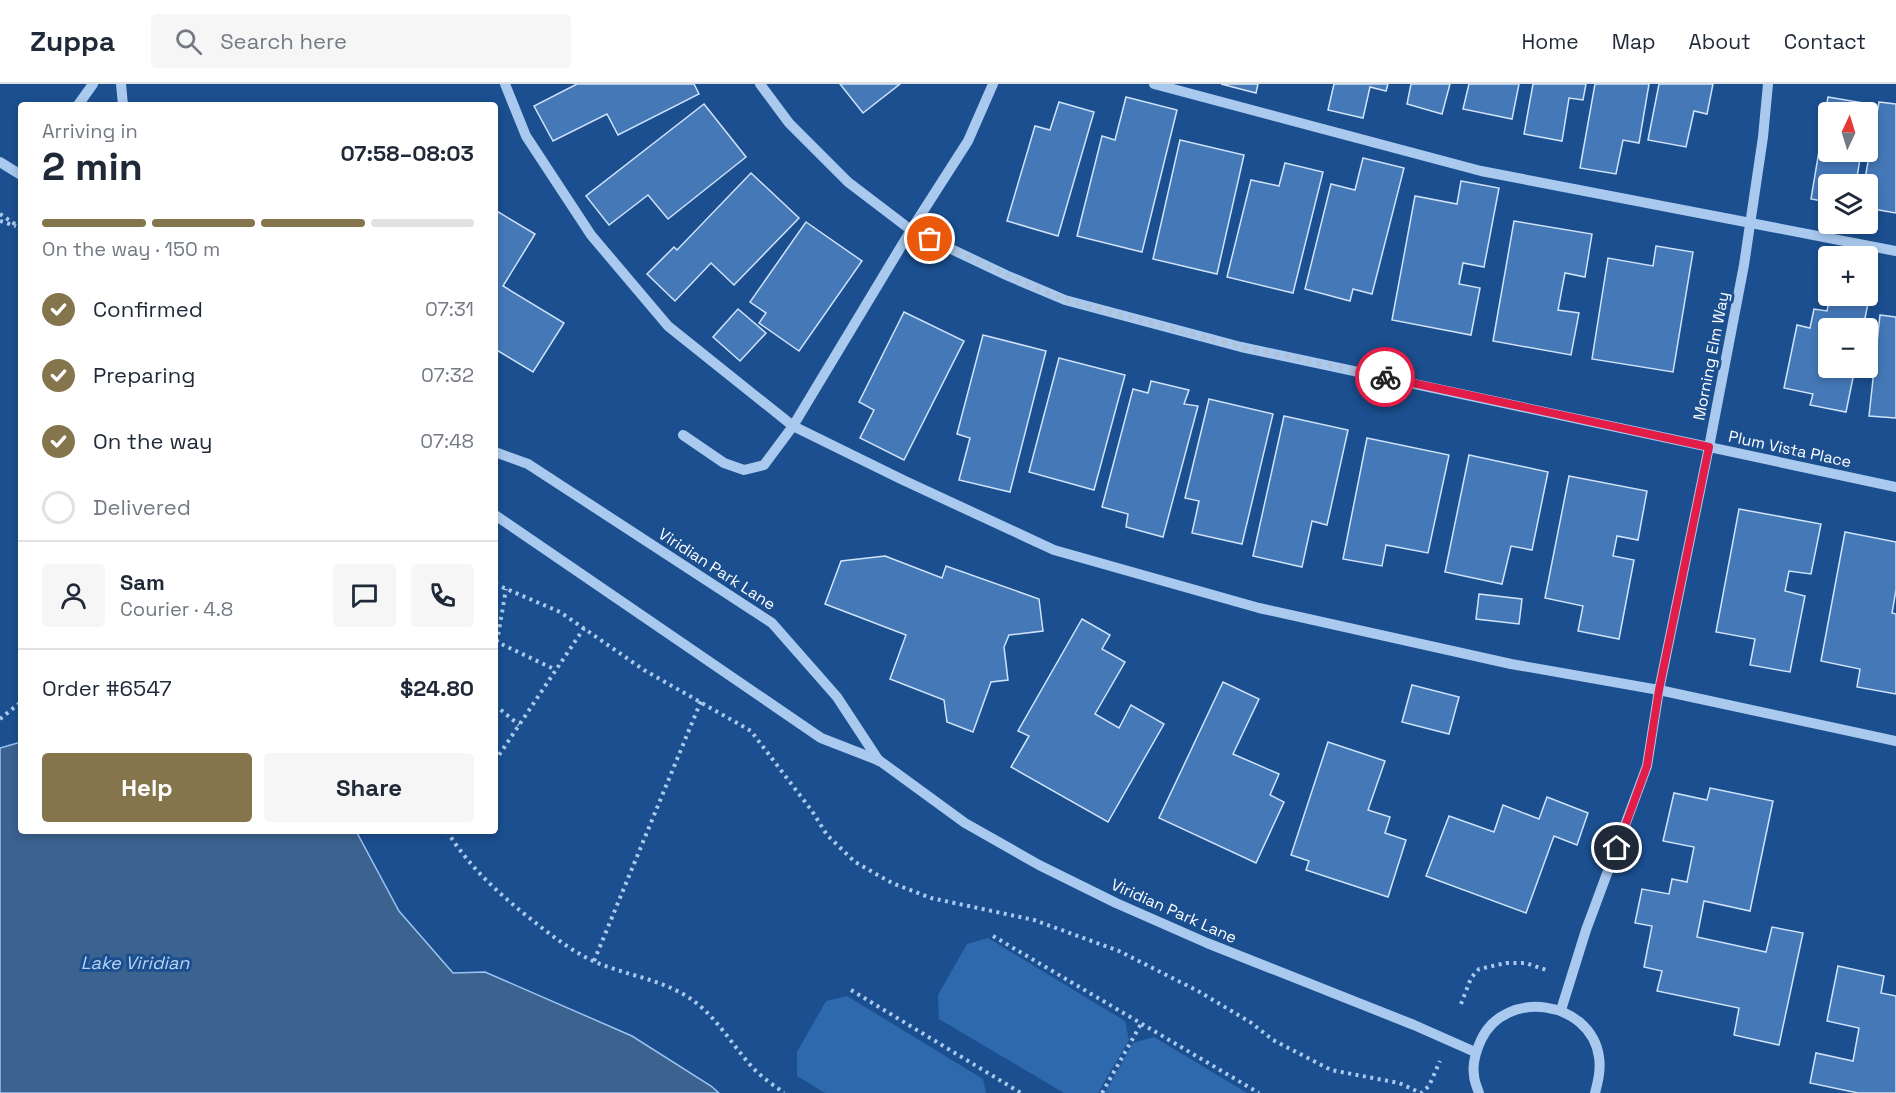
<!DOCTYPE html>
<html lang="en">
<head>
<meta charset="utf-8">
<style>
  :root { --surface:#fff; --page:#f6f6f7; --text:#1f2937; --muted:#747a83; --line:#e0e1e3; --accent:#84754c }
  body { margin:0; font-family:"Space Grotesk",sans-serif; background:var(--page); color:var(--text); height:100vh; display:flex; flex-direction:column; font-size:22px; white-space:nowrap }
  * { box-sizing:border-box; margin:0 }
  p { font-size:20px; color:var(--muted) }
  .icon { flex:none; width:33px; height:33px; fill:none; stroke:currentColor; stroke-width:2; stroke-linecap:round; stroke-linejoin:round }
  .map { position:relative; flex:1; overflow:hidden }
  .panel { position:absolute; left:18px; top:18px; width:480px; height:732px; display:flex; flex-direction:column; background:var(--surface); border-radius:6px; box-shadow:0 3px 9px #0003 }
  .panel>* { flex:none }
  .needle { width:39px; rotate:4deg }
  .tools { position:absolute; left:1818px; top:18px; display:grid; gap:12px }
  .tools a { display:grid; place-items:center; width:60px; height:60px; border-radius:6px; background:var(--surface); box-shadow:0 3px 9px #0003; font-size:30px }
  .pin { position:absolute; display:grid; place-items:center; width:51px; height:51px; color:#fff; margin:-26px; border:3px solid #fff; border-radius:50%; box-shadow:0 2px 6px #0007 }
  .courier { position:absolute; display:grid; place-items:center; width:60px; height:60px; margin:-30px; border:4px solid #e11d48; border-radius:50%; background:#fff; color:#222; box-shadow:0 2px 8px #0007 }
  .headline em { font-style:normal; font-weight:600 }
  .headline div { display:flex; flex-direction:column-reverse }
  .headline { display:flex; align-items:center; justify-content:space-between; height:102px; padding:0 24px }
  h1 { font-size:39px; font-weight:600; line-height:45px }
  .bar { display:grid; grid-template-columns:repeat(4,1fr); gap:9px 6px; align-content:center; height:72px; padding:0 24px }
  .bar i { height:8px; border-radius:4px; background:var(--line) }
  .bar .current { background:var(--accent) }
  .bar p { grid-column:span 4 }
  .line { display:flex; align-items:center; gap:15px; padding:0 24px; border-top:2px solid var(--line) }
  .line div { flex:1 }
  .round { display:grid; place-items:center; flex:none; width:63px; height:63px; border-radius:6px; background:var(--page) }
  ol { padding:0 24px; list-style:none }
  li { display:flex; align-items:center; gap:18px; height:66px }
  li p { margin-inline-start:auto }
  li .icon { padding:6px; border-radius:50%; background:var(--accent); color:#fff; stroke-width:4 }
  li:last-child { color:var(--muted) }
  li i { width:33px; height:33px; border:3px solid var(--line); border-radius:50% }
  .action { display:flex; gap:12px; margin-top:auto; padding:12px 24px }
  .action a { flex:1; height:69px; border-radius:6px; background:var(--accent); color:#fff; font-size:24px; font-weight:600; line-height:69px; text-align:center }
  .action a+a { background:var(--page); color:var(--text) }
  header { display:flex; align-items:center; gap:36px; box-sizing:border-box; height:84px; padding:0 30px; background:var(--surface); border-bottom:2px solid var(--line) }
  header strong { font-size:28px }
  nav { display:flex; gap:33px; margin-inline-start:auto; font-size:21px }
  .search { width:420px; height:54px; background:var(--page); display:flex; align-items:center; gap:15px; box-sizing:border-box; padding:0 21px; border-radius:6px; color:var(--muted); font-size:22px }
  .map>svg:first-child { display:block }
</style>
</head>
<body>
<header>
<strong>Zuppa</strong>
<div class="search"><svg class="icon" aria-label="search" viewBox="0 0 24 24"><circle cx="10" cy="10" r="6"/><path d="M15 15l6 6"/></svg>Search here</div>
<nav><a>Home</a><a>Map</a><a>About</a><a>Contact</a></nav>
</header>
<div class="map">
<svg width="1896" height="1009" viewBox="0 0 1896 1009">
  <rect width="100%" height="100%" fill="#1b4f8f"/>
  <g fill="#2e69ad">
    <polygon points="988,854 1125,937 1129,956 1098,1009 1064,1009 939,935 938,911 967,860"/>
    <polygon points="847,912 983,995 986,1009 825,1009 797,992 797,968 826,917"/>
    <polygon points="1154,953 1247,1009 1105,1009 1133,959"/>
  </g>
  <polygon fill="#3c6290" stroke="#9cc4f0" stroke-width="1.5" points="21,658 21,747 356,747 399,827 453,889 485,888 632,952 711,1002 719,1009 0,1009 0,664"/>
  <g fill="#4478b7" stroke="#cfe3fa" stroke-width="1.5">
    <polygon points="577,0 694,0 699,10 618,51 607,30 553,57 534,22"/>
    <polygon points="840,0 900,0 863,29"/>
    <polygon points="1221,0 1258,0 1256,9"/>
    <polygon points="1334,0 1388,0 1386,7 1370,3 1363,34 1328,26"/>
    <polygon points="1411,0 1450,0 1442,30 1407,20"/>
    <polygon points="1469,0 1519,0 1512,35 1463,25"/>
    <polygon points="1533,0 1586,0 1583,16 1569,14 1562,57 1524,50"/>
    <polygon points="1595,0 1649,0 1639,59 1623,56 1616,90 1580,84"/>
    <polygon points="1659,0 1713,0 1707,30 1694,27 1686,63 1648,56"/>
    <polygon points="1126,13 1177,26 1142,168 1077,152 1102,52 1115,56"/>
    <polygon points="1828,13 1870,20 1868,32 1868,28 1828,28 1828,68 1861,68 1856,100 1828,100 1828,118 1811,115"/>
    <polygon points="1059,18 1094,28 1058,152 1007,137 1035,42 1050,46"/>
    <polygon points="1879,18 1896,20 1896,129 1868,124 1868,100 1864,100"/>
    <polygon points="704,20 746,73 668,135 648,111 609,141 586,112"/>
    <polygon points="1180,56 1244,71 1217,190 1153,175"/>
    <polygon points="1363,74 1404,84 1372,210 1353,205 1350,217 1305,205 1331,100 1355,106"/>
    <polygon points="1285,79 1323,88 1293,209 1227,193 1251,96 1279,102"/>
    <polygon points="751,89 799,134 734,201 711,179 675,217 647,190 674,163 677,166"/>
    <polygon points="1461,97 1499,104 1484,183 1463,179 1459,200 1480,204 1471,251 1392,236 1415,112 1457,120"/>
    <polygon points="495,126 535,150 503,202 564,239 533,288 495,265"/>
    <polygon points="1514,137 1592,150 1585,193 1565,189 1558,226 1579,229 1571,271 1493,257"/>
    <polygon points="806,138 862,177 799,267 759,239 766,229 750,218"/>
    <polygon points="1656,162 1693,168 1673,288 1592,275 1608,174 1653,182"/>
    <polygon points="1868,199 1872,200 1863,244 1828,244 1828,284 1855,284 1846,328 1810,321 1813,310 1784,304 1797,241 1810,244 1814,225 1827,227 1830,212 1868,212"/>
    <polygon points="738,225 766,249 740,277 713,253"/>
    <polygon points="904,228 964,257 904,376 860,354 874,326 859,318"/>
    <polygon points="1880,231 1896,233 1896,334 1869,332"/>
    <polygon points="983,251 1046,267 1010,408 959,396 970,354 957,350"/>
    <polygon points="1059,274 1125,291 1094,406 1029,388"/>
    <polygon points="1151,297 1189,306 1184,320 1198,322 1163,453 1126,443 1128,430 1102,423 1133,305 1148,309"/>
    <polygon points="1209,315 1273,330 1242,460 1192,449 1199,417 1185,414"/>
    <polygon points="1284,332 1348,346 1327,441 1312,437 1302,483 1253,472"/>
    <polygon points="1367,354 1449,371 1428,469 1386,461 1382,482 1343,475"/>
    <polygon points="1469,371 1548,388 1532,466 1511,462 1502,500 1445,488"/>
    <polygon points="1569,392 1647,407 1638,456 1617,452 1613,472 1634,476 1619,555 1578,547 1583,522 1545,514"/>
    <polygon points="1739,425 1821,440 1811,490 1789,487 1785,507 1805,512 1790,588 1750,581 1755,555 1716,548"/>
    <polygon points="1845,448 1896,458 1896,506 1892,529 1896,530 1896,610 1857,603 1860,585 1821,577"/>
    <polygon points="885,472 942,494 946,482 1039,515 1043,547 1009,551 1004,563 1008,596 991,598 973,648 947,638 944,616 890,595 906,551 825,520 841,477"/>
    <polygon points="1479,510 1522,515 1519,540 1476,535"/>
    <polygon points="1082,535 1110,551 1102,565 1125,578 1095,630 1119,644 1131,621 1164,640 1108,738 1011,683 1029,652 1018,647"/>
    <polygon points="1223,598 1259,615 1233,670 1279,690 1270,711 1284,718 1256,779 1159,734"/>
    <polygon points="1412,601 1459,613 1449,650 1402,638"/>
    <polygon points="1328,658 1385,677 1368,726 1390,733 1385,749 1406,756 1388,813 1306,786 1309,777 1291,771"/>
    <polygon points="1710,704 1773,717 1750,827 1704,817 1697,853 1766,868 1772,843 1803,849 1779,961 1734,951 1739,924 1657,907 1662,887 1644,883 1652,842 1635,839 1642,805 1669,810 1672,795 1687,798 1694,763 1663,757 1674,709 1707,716"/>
    <polygon points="1547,713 1588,729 1577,761 1554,752 1526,829 1426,792 1449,732 1494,748 1503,721 1539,735"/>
    <polygon points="1838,882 1884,892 1881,909 1896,912 1896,1009 1858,1009 1810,999 1816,969 1853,977 1859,944 1827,937"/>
  </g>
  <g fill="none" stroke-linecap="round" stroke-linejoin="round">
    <g stroke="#a9c9ee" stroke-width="4" stroke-dasharray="3 4.5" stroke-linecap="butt">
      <polyline points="0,130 21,144"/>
      <polyline points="0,137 16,142"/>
      <polyline points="495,500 560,528 644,586 751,647 812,727 827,751 855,778 892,799 931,814 1034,836 1119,867 1198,907 1250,938 1273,956 1331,986 1399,999 1421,1009 1429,1002 1440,977"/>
      <polyline points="495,557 556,586"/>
      <polyline points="497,558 506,505"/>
      <polyline points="495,621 519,641"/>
      <polyline points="0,635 21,618"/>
      <polyline points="495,677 584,544"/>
      <path d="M 447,747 C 469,783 499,810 532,836 C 551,851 570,866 593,877 C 622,890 655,894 683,910 C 715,928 731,961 755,986 C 764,995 775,1002 784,1009"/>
      <polyline points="993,852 1259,1009"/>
      <polyline points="594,877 701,617"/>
      <polyline points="851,906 1021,1009"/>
      <polyline points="1461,920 1471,894 1479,885 1506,879 1526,879 1549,887"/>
      <polyline points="1102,1009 1141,940"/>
    </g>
    <g stroke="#a9c9ee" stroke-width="10">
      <polyline points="121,0 123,21"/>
      <polyline points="505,0 526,52 591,151 668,242 793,342 903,396 1054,466 1259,524 1511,580 1659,606 1896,657"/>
      <polyline points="760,0 789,39 848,98 911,146 1006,191 1065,216 1241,263 1896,403"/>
      <polyline points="1154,0 1481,87 1896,167"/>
      <polyline points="78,21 93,0"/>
      <polyline points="0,78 21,91"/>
      <polyline points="683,351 724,379 744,386 764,381 793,342 911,146 968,57 993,0"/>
      <polyline points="495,368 528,380 772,539 837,613 879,677"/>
      <polyline points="495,431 821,654 880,677 965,739 1039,781 1116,819 1207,859 1414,941 1475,968"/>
      <polyline points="1561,926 1586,846 1647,682 1659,606 1709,363 1744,181 1763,53 1768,0"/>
      <path d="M 1479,1009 C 1477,1003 1474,997 1474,991 C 1472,979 1476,967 1481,956 C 1505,904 1591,916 1599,973 C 1601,986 1598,997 1595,1009"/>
    </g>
  </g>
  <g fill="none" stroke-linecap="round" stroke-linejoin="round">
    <polyline stroke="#afc1d8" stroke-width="6" stroke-dasharray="0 10.8" points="930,155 1006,191 1065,216 1241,263 1385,293"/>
    <polyline stroke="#e11d48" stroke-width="8" points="1385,293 1709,363 1659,606 1647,682 1617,764"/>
  </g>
  <g text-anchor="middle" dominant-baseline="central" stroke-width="6" stroke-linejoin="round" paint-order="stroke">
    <g font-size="16" fill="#fff" stroke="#1b4f8f">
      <text transform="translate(1711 272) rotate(-79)">Morning Elm Way</text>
      <text transform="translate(1790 365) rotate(12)">Plum Vista Place</text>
      <text transform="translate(717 485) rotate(33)">Viridian Park Lane</text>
      <text transform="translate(1174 827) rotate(24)">Viridian Park Lane</text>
    </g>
    <g font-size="18" font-style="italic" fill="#b5d3f5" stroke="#1b4f8f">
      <text x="135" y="878">Lake Viridian</text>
    </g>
  </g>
</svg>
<div class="tools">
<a><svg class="needle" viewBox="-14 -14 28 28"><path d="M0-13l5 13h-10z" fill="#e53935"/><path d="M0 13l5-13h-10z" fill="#747a83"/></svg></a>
<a><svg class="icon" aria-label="layers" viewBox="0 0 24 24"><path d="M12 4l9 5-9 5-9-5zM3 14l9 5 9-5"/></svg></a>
<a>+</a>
<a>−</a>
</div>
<div class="pin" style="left:930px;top:155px;background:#ea580c"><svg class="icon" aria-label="bag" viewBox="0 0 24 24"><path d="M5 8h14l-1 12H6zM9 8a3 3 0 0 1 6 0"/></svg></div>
<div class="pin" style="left:1617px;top:764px;background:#1f2937"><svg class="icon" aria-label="home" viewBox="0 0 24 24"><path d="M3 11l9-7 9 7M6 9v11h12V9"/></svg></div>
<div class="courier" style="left:1385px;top:293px"><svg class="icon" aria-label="bike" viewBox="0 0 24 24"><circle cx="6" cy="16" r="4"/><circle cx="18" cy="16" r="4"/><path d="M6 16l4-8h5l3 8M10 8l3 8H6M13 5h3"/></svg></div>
<section class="panel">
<div class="headline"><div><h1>2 min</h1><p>Arriving in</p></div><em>07:58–08:03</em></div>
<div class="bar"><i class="current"></i><i class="current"></i><i class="current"></i><i></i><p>On the way · 150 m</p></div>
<ol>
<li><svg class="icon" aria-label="check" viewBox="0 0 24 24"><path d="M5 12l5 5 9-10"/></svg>Confirmed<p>07:31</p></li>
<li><svg class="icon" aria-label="check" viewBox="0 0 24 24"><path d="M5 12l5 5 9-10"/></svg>Preparing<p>07:32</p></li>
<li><svg class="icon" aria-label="check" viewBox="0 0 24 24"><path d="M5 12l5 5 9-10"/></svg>On the way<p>07:48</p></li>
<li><i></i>Delivered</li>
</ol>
<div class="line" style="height:108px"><a class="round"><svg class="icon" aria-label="person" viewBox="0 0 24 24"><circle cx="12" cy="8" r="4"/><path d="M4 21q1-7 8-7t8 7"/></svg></a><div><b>Sam</b><p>Courier · 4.8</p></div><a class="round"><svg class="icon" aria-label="chat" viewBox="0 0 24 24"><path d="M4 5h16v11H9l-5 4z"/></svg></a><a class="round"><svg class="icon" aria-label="phone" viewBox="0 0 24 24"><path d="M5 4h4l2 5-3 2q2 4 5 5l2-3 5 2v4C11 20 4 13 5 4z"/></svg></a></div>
<div class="line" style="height:78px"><div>Order #6547</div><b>$24.80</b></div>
<div class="action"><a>Help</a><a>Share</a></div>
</section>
</div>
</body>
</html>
